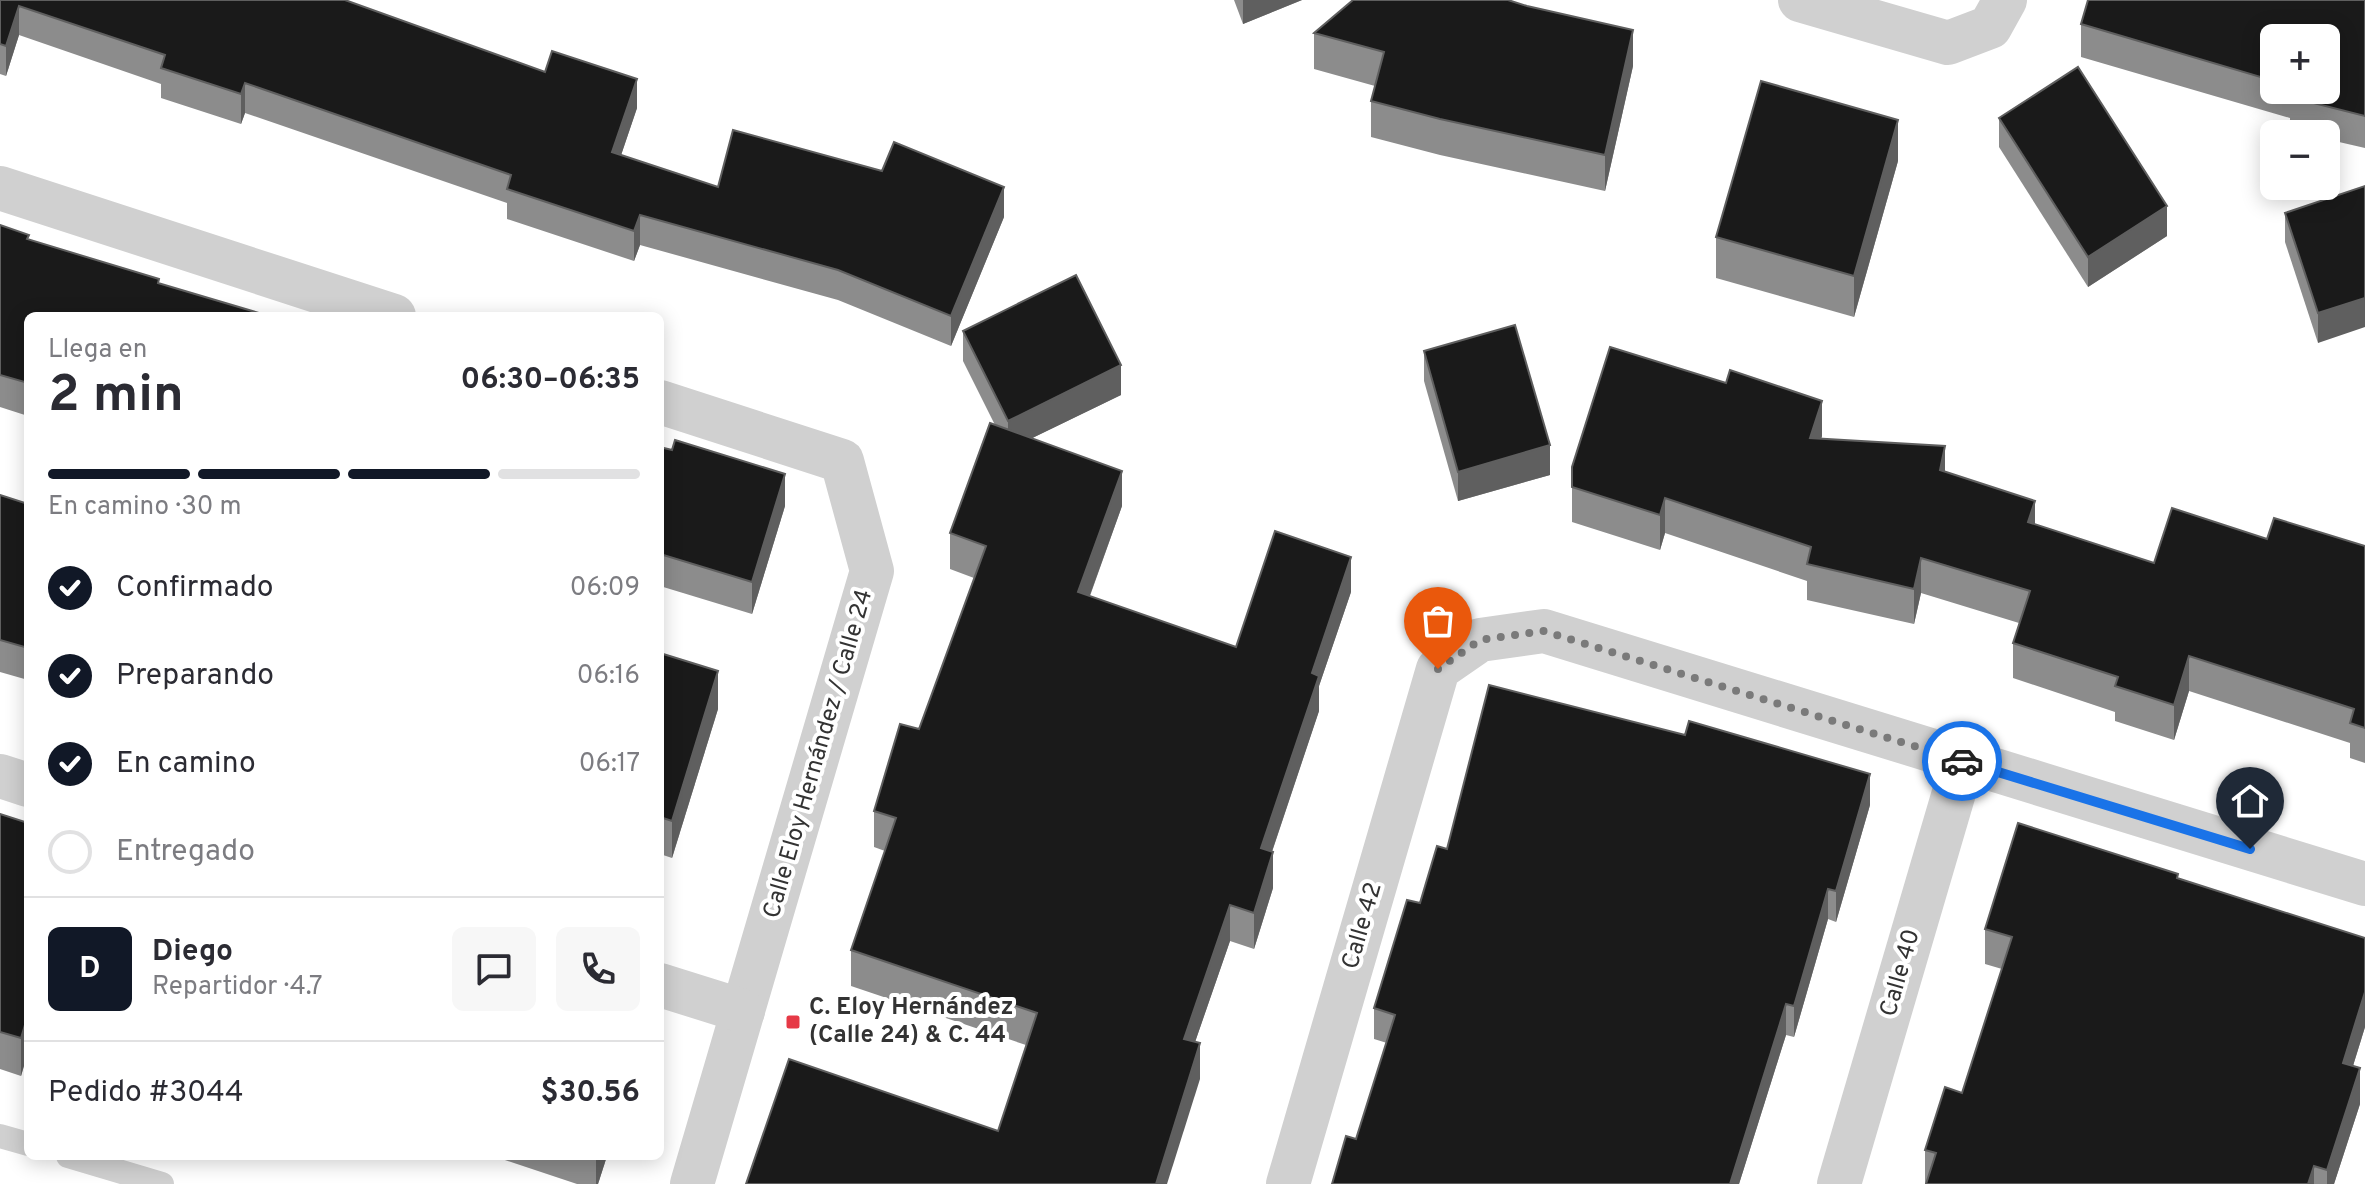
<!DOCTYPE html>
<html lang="es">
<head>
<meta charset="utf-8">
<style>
  :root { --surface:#fff; --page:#f7f7f7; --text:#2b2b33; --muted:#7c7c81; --line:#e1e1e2; --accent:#111827 }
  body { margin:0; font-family:Overpass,sans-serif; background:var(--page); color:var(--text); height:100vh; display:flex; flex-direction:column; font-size:30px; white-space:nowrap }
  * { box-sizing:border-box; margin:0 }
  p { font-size:26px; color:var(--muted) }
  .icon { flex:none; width:44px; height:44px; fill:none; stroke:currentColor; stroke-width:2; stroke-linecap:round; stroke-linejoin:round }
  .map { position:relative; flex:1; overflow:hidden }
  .panel { position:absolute; left:24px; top:312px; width:640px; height:848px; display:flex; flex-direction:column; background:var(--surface); border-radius:12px; box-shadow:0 4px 20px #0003 }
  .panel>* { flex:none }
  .buttons { position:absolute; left:2260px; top:24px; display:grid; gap:16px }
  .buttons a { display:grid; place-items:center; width:80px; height:80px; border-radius:12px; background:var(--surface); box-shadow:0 4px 20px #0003; font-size:40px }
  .pin { position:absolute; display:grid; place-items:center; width:68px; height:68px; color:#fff; margin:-82px -34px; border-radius:50% 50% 50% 0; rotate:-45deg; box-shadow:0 0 8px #0007 }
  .pin .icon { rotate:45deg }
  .courier { position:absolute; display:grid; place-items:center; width:80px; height:80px; margin:-40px; border:6px solid #1a73e8; border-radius:50%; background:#fff; color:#222; box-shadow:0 2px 10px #0007 }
  .head em { font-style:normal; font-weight:700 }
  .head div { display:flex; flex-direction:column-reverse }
  .head { display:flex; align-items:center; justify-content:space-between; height:136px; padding:0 24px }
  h1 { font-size:52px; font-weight:700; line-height:60px }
  .bar { display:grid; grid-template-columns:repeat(4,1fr); gap:12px 8px; align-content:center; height:96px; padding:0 24px }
  .bar i { height:10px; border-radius:6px; background:var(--line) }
  .bar .selected { background:var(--accent) }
  .bar p { grid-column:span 4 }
  .line { display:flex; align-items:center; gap:20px; padding:0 24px; border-top:2px solid var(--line) }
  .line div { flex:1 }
  .round { display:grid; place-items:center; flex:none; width:84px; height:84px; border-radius:12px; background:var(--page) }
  ol { padding:0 24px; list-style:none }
  li { display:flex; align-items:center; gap:24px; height:88px }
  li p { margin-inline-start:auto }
  li .icon { padding:8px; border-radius:50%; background:var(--accent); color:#fff; stroke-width:4 }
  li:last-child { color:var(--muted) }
  li i { width:44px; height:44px; border:4px solid var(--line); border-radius:50% }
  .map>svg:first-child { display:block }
</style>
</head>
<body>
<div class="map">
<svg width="2365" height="1184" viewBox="0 0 2365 1184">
  <rect width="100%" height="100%" fill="#fff"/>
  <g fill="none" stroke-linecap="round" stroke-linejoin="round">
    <g stroke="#d0d0d0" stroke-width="24">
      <polyline points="0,1136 28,1144"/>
      <polyline points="68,1156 162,1184"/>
    </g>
    <g stroke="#d0d0d0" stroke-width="44">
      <polyline points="1800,0 1948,43 1990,27 2005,0"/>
      <polyline points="0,188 394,316"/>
      <polyline points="660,402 842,461 872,571 692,1184"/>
      <polyline points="0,776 28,785"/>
      <polyline points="660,985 743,1011"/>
      <polyline points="1288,1184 1438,669 1480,640 1544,631 2365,884"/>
      <polyline points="1839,1184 1963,762"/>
    </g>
  </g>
  <g fill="#8c8c8c" fill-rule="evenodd">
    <polygon points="0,0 637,108 621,155 718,187 1004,217 951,346 838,300 640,245 634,261 507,219 507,203 245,113 241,124 161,98 161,84 19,35 6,76 0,74"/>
    <polygon points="1234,0 1302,0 1243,24"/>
    <path d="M 2365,0 L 2365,148 L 2326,139 L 2326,134 L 2307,134 L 2290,130 L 2290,118 L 2081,57 L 2081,24 ZM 2274,38 L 2326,90 L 2274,90 Z"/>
    <polygon points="1314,33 1633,66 1605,191 1440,155 1371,137 1371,101 1375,86 1314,69"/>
    <polygon points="1999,118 2167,236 2088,287 1999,147"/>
    <polygon points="1898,161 1854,317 1716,278 1716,237"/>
    <polygon points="2365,186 2318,343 2285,242 2285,213"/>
    <polygon points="0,225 28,316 28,416 0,407"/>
    <polygon points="963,331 1121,395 1032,438 1122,506 1090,596 1236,647 1351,592 1319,686 1319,711 1272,852 1273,888 1254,949 1230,941 1195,1042 1200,1079 998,1131 1026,1045 851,986 851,950 885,851 874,847 874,811 919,729 974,578 950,569 950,533 995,425 963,361"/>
    <polygon points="1424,351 1550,475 1458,501 1424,381"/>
    <polygon points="1822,436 1821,439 1945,472 2035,524 2154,563 2267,539 2365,546 2365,763 2350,758 2350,743 2189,691 2174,740 2115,721 2115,712 2013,678 2013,643 2019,623 1921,593 1914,624 1807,600 1807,581 1665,533 1660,550 1572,522 1572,467"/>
    <polygon points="660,447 785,506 752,614 660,586"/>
    <polygon points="0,495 28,504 28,680 0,672"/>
    <polygon points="660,653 718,709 672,858 660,854"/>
    <polygon points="1870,805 1836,922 1828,919 1794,1037 1786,1035 1739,1184 1332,1184 1356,1139 1387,1043 1374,1039 1374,1008 1447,849"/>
    <polygon points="0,814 28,823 28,1052 21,1076 0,1069"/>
    <polygon points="2178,878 2365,938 2365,1027 2353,1066 2360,1104 2334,1184 1925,1184 1925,1150 1962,1093 2002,969 1985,964 1985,929"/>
    <polygon points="493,1156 607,1156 598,1184 577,1184"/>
  </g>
  <g fill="#5f5f5f">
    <polygon points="1243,0 1302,0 1243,24"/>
    <polygon points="19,6 19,35 6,76 6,46"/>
    <polygon points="1633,30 1633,66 1605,191 1605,155"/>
    <polygon points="637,79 637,108 612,182 612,152"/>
    <polygon points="245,83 245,113 241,124 241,94"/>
    <polygon points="1898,120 1898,161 1854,317 1854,276"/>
    <polygon points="1004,187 1004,217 951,346 951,316"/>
    <polygon points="2167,206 2167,236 2088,287 2088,257"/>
    <polygon points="640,215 640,245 634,261 634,231"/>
    <polygon points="2365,298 2365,327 2318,343 2318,313"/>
    <polygon points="1121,365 1121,395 1008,450 1008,421"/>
    <polygon points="1822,401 1822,436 1810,474 1810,438"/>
    <polygon points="1550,445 1550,475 1458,501 1458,472"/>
    <polygon points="1945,446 1945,482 1940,470"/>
    <polygon points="1122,471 1122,506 1078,628 1078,592"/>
    <polygon points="785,474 785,506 752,614 752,582"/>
    <polygon points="1665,498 1665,533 1660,550 1660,515"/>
    <polygon points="2035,501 2035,536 2028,522"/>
    <polygon points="1351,557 1351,592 1319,686 1319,711 1261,884 1261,848 1312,673"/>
    <polygon points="1921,558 1921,593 1914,624 1914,589"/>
    <polygon points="2189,656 2189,691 2174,740 2174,705"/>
    <polygon points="718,671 718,709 672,858 672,821"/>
    <polygon points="1870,774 1870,805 1836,922 1836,891"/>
    <polygon points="1273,852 1273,888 1254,949 1254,913"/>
    <polygon points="1828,889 1828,919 1794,1037 1794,1006"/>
    <polygon points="1230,905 1230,941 1184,1074 1184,1039"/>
    <polygon points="2365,992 2365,1027 2343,1098 2343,1063"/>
    <polygon points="1786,1004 1786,1035 1739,1184 1730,1184"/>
    <polygon points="28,1015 28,1052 21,1076 21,1038"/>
    <polygon points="1200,1043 1200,1079 1167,1184 1156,1184"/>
    <polygon points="2360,1068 2360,1104 2334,1184 2327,1184 2327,1170"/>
    <polygon points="596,1156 607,1156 598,1184 596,1184"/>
    <polygon points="2314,1166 2314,1184 2308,1184"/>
  </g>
  <g fill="#1a1a1a" stroke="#5f5f5f" stroke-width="2">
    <polygon points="0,0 345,0 545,72 552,51 637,79 612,152 718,187 733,130 882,171 894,142 1004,187 951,316 838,270 640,215 634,231 507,189 511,175 245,83 241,94 161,68 165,55 19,6 6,46 0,44"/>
    <polygon points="1353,0 1508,0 1527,6 1633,30 1605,155 1440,119 1371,101 1384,52 1314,33"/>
    <polygon points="2088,0 2365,0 2365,116 2290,97 2292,90 2326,90 2326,38 2274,38 2274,81 2081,24"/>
    <polygon points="2078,67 2167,206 2088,257 1999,118"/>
    <polygon points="1761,81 1898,120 1854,276 1716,237"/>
    <polygon points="2365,186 2365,298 2318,313 2285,213"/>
    <polygon points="0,225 29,235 27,239 159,279 158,283 269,316 28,316 28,383 0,375"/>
    <polygon points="1076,275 1121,365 1008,421 963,331"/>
    <polygon points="1515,325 1550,445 1458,472 1424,351"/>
    <polygon points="1610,347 1726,383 1730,370 1822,401 1810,438 1945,446 1940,470 2035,501 2028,522 2154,563 2172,508 2267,539 2274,518 2365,546 2365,728 2350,723 2354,709 2189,656 2174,705 2115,686 2118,677 2013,643 2030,591 1921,558 1914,589 1807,564 1811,547 1665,498 1660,515 1572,487 1572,467"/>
    <polygon points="990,423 1122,471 1078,592 1236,647 1275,531 1351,557 1312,673 1319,676 1261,848 1273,852 1254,913 1230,905 1184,1039 1200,1043 1156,1184 746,1184 789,1059 998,1131 1037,1013 851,950 896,818 874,811 900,724 919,729 986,546 950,533"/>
    <polygon points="675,440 785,474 752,582 660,554 660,447 672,450"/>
    <polygon points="0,495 28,504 28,648 0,640"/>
    <polygon points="660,653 718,671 672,821 660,817"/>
    <polygon points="1489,685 1685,735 1689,721 1870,774 1836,891 1828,889 1794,1006 1786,1004 1730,1184 1332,1184 1346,1136 1356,1139 1395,1015 1374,1008 1407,900 1420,903 1437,846 1447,849"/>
    <polygon points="0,814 28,823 28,1015 21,1038 0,1032"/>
    <polygon points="2018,823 2178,874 2177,878 2365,938 2365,992 2343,1063 2360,1068 2327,1170 2314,1166 2308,1184 1926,1184 1936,1153 1925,1150 1945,1087 1962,1093 2012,937 1985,929"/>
  </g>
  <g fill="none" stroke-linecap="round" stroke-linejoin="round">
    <polyline stroke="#7a7a7a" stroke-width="8" stroke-dasharray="0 14.4" points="1438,669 1480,640 1544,631 1962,761"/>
    <polyline stroke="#1a73e8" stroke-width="10" points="1962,761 2250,849"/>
  </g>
  <rect fill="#e63946" stroke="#fff" stroke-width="3" x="785" y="1014" width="16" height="16" rx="4"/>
  <g text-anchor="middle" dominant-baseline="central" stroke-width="8" stroke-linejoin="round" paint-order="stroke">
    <g font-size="24" fill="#333" stroke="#fff">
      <text transform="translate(819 754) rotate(-74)">Calle Eloy Hernández / Calle 24</text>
      <text transform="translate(1363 926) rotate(-74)">Calle 42</text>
      <text transform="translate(1901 973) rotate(-74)">Calle 40</text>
    </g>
    <g font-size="24" font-weight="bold" fill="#333" stroke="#fff" text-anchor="start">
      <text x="809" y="1008">C. Eloy Hernández<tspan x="809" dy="28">(Calle 24) &amp; C. 44</tspan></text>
    </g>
  </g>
</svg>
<div class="buttons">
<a>+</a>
<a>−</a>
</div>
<div class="pin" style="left:1438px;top:669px;background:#ea580c"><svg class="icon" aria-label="bag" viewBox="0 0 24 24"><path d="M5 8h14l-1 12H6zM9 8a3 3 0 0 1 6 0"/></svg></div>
<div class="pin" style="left:2250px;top:849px;background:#1f2937"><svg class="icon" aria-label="home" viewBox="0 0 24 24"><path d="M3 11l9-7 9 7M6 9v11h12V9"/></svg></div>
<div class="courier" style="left:1962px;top:761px"><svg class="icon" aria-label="car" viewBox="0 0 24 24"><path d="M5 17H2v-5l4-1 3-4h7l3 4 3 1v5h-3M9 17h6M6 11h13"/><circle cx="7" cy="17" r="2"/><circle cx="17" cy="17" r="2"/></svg></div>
<section class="panel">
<div class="head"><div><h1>2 min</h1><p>Llega en</p></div><em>06:30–06:35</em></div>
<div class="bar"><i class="selected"></i><i class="selected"></i><i class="selected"></i><i></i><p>En camino · 30 m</p></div>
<ol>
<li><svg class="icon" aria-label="check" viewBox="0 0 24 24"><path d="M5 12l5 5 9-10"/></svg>Confirmado<p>06:09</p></li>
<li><svg class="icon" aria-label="check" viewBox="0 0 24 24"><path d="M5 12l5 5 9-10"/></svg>Preparando<p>06:16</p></li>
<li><svg class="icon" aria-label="check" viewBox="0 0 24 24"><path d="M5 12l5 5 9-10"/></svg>En camino<p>06:17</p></li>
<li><i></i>Entregado</li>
</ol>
<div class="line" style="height:144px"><b class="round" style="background:var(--accent);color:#fff">D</b><div><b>Diego</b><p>Repartidor · 4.7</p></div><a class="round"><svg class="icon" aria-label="chat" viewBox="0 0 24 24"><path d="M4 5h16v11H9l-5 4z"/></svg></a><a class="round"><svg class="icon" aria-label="phone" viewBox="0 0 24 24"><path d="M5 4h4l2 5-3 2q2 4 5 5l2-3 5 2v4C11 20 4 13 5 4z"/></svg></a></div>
<div class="line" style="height:104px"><div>Pedido #3044</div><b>$30.56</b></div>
</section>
</div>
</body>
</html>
